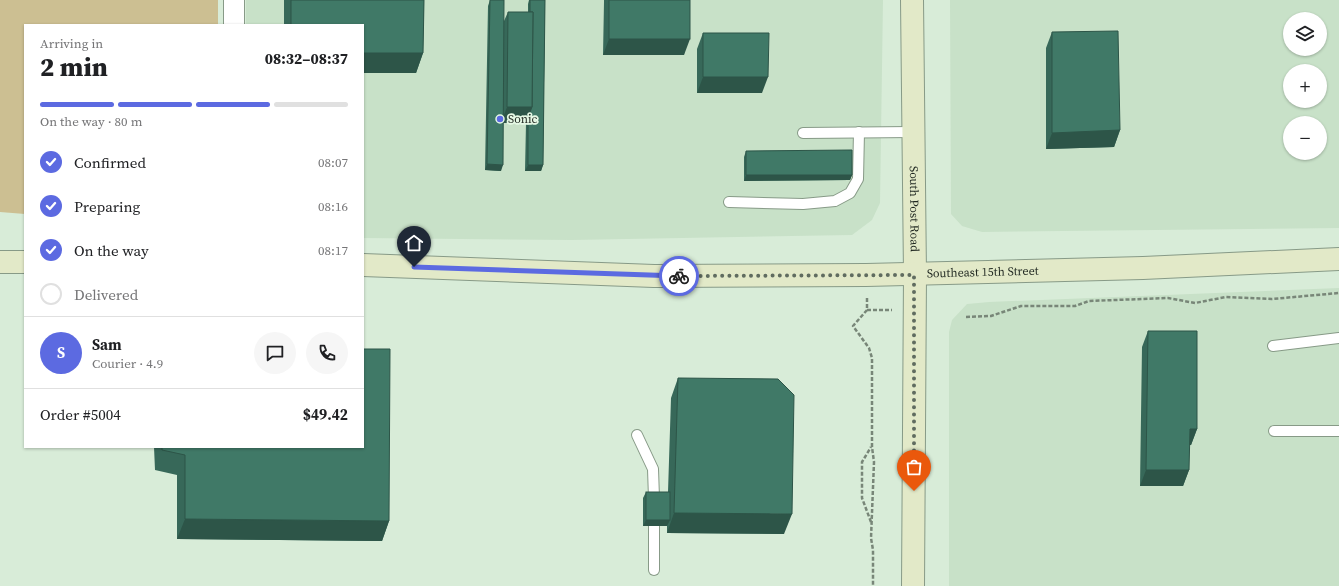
<!DOCTYPE html>
<html lang="en">
<head>
<meta charset="utf-8">
<style>
  :root { --surface:#fff; --page:#f6f6f6; --text:#202124; --muted:#757577; --line:#e0e0e0; --accent:#5c6ae1 }
  body { margin:0; font-family:"Source Serif 4",serif; background:var(--page); color:var(--text); height:100vh; display:flex; flex-direction:column; font-size:15px; white-space:nowrap }
  * { box-sizing:border-box; margin:0 }
  p { font-size:13px; color:var(--muted) }
  .icon { flex:none; width:22px; height:22px; fill:none; stroke:currentColor; stroke-width:2; stroke-linecap:round; stroke-linejoin:round }
  .map { position:relative; flex:1; overflow:hidden }
  .panel { position:absolute; left:24px; top:24px; width:340px; height:424px; display:flex; flex-direction:column; background:var(--surface); border-radius:0px; box-shadow:0 1px 3px #0004 }
  .panel>* { flex:none }
  .buttons { position:absolute; left:1283px; top:12px; display:grid; gap:8px }
  .buttons a { display:grid; place-items:center; width:44px; height:44px; border-radius:50%; background:var(--surface); box-shadow:0 1px 3px #0004; font-size:20px }
  .pin { position:absolute; display:grid; place-items:center; width:34px; height:34px; color:#fff; margin:-41px -17px; border-radius:50% 50% 50% 0; rotate:-45deg; box-shadow:0 0 4px #0007 }
  .pin .icon { rotate:45deg }
  .courier { position:absolute; display:grid; place-items:center; width:40px; height:40px; margin:-20px; border:3px solid #5c6ae1; border-radius:50%; background:#fff; color:#222; box-shadow:0 1px 5px #0007 }
  .head em { font-style:normal; font-weight:800 }
  .head div { display:flex; flex-direction:column-reverse }
  .head { display:flex; align-items:center; justify-content:space-between; height:68px; padding:0 16px }
  h1 { font-size:26px; font-weight:800; line-height:30px }
  .bar { display:grid; grid-template-columns:repeat(4,1fr); gap:6px 4px; align-content:center; height:48px; padding:0 16px }
  .bar i { height:5px; border-radius:3px; background:var(--line) }
  .bar .selected { background:var(--accent) }
  .bar p { grid-column:span 4 }
  .line { display:flex; align-items:center; gap:10px; padding:0 16px; border-top:1px solid var(--line) }
  .line div { flex:1 }
  .round { display:grid; place-items:center; flex:none; width:42px; height:42px; border-radius:21px; background:var(--page) }
  ol { padding:0 16px; list-style:none }
  li { display:flex; align-items:center; gap:12px; height:44px }
  li p { margin-inline-start:auto }
  li .icon { padding:4px; border-radius:50%; background:var(--accent); color:#fff; stroke-width:4 }
  li:last-child { color:var(--muted) }
  li i { width:22px; height:22px; border:2px solid var(--line); border-radius:50% }
  .map>svg:first-child { display:block }
</style>
</head>
<body>
<div class="map">
<svg width="1339" height="586" viewBox="0 0 1339 586">
  <rect width="100%" height="100%" fill="#d8ecd8"/>
  <g fill="#c8e1c8" fill-rule="evenodd">
    <polygon points="246,0 883,0 880,203 872,220 852,235 572,240 363,238 363,25 246,25"/>
    <path d="M 950,0 L 1339,0 L 1339,228 L 982,232 L 962,226 L 951,214 ZM 1290,19 L 1320,19 L 1320,49 L 1290,49 ZM 1290,71 L 1320,71 L 1320,101 L 1290,101 ZM 1290,123 L 1320,123 L 1320,153 L 1290,153 Z"/>
    <polygon points="1339,288 1339,586 949,586 949,332 952,320 967,304 989,302"/>
  </g>
  <polygon fill="#ccbf92" points="0,0 218,0 218,25 25,25 25,214 0,212"/>
  <g fill="none" stroke-linecap="round" stroke-linejoin="round">
    <g stroke="#879a87" stroke-width="12">
      <g id="lane">
        <polyline points="803,133 913,132"/>
        <polyline points="729,202 803,204 835,201 850,193 858,179 859,132"/>
        <polyline points="1273,346 1339,338"/>
        <polyline points="1274,431 1339,431"/>
        <polyline points="637,435 653,469 654,498"/>
        <polyline points="654,526 654,570"/>
      </g>
    </g>
    <g stroke="#879a87" stroke-width="22">
      <polyline id="street" points="234,25 234,0"/>
    </g>
    <g stroke="#879a87" stroke-width="24">
      <g id="secondary">
        <path id="s1" d="M 912,0 L 915,275 L 913,586"/>
        <polyline points="0,262 25,262"/>
        <path id="s2" d="M 363,265 L 654,276 L 866,275 L 1143,268 L 1339,259"/>
      </g>
    </g>
    <g stroke="#788678" stroke-width="2.5" stroke-dasharray="4 2" stroke-linecap="butt">
      <polyline points="867,298 867,310 853,326 869,348 872,358 872,447 874,462 871,538 873,550 873,586"/>
      <polyline points="867,310 892,310"/>
      <polyline points="966,317 991,316 1021,306 1075,306 1089,301 1168,298 1195,303 1226,297 1272,299 1339,293"/>
      <polyline points="871,522 862,498 862,462 871,447"/>
    </g>
    <use href="#lane" stroke="#fff" stroke-width="10"/>
    <use href="#street" stroke="#fff" stroke-width="20"/>
    <use href="#secondary" stroke="#e2e9c8" stroke-width="22"/>
  </g>
  <g fill="#376859">
    <polygon points="284,0 424,0 423,53 416,73 363,73 363,25 284,25"/>
    <polygon points="490,0 504,21 508,12 528,12 528,4 529,0 545,0 543,165 541,171 525,171 526,123 503,123 501,171 485,170 488,6"/>
    <polygon points="604,0 690,0 684,55 603,55 604,2"/>
    <polygon points="1052,32 1120,130 1114,147 1046,149 1046,48"/>
    <polygon points="703,33 762,93 697,93 697,49"/>
    <polygon points="746,151 852,175 850,180 744,181 744,157"/>
    <polygon points="1148,331 1197,429 1191,445 1189,445 1189,470 1183,486 1140,486 1142,347"/>
    <polygon points="678,378 784,534 667,533 667,526 643,526 643,498 646,492 668,492 671,398"/>
    <polygon points="154,447 363,447 389,521 382,541 177,539 177,475 155,470"/>
  </g>
  <g fill="#2d5548">
    <polygon points="609,39 690,39 684,55 603,55"/>
    <polygon points="363,53 423,53 416,73 363,73"/>
    <polygon points="703,77 768,77 762,93 697,93"/>
    <polygon points="507,107 532,107 526,123 501,123"/>
    <polygon points="1120,130 1114,147 1046,149 1052,133"/>
    <polygon points="487,164 503,165 501,171 485,170"/>
    <polygon points="528,165 543,165 541,171 525,171"/>
    <polygon points="746,175 852,175 850,180 744,181"/>
    <polygon points="1190,429 1197,429 1191,445 1184,446"/>
    <polygon points="1146,470 1189,470 1183,486 1140,486"/>
    <polygon points="674,513 792,514 784,534 667,533"/>
    <polygon points="185,519 389,521 382,541 177,539"/>
    <polygon points="646,520 670,520 667,526 643,526"/>
  </g>
  <g fill="#407967" stroke="#2d5548">
    <polygon points="291,0 424,0 423,53 363,53 363,25 291,25"/>
    <polygon points="490,0 504,0 503,165 487,164"/>
    <polygon points="530,0 545,0 543,165 528,165 528,117 532,107 533,12 530,12"/>
    <rect x="609" y="0" width="81" height="39"/>
    <polygon points="508,12 533,12 532,107 507,107"/>
    <polygon points="1118,31 1120,130 1052,133 1052,32"/>
    <polygon points="703,33 769,33 768,77 703,77"/>
    <polygon points="852,150 852,175 746,175 746,151"/>
    <polygon points="1148,331 1197,331 1197,429 1190,429 1189,470 1146,470"/>
    <polygon points="363,349 390,349 389,521 185,519 185,455 162,450 162,447 363,447"/>
    <polygon points="678,378 778,379 794,395 792,514 674,513"/>
    <rect x="646" y="492" width="24" height="28"/>
  </g>
  <g fill="none" stroke-linecap="round" stroke-linejoin="round">
    <polyline stroke="#606c60" stroke-width="4" stroke-dasharray="0 7.2" points="679,276 914,275 914,491"/>
    <polyline stroke="#5c6ae1" stroke-width="5" points="414,267 679,276"/>
  </g>
  <circle fill="#5c6ae1" stroke="#e5f9e5" stroke-width="1.5" cx="500" cy="119" r="4"/>
  <g text-anchor="middle" dominant-baseline="central" stroke-width="3.5" stroke-linejoin="round" paint-order="stroke">
    <g font-size="12" fill="#1f2720" stroke="#e5f9e5" text-anchor="start">
      <text x="508" y="119">Sonic</text>
    </g>
    <g font-size="12" fill="#1f2720" stroke="#e5f9e5">
      <text stroke="none"><textPath href="#s1" startOffset="209">South Post Road</textPath></text>
      <text stroke="none"><textPath href="#s2" startOffset="620">Southeast 15th Street</textPath></text>
    </g>
  </g>
</svg>
<div class="buttons">
<a><svg class="icon" aria-label="layers" viewBox="0 0 24 24"><path d="M12 4l9 5-9 5-9-5zM3 14l9 5 9-5"/></svg></a>
<a>+</a>
<a>−</a>
</div>
<div class="pin" style="left:914px;top:491px;background:#ea580c"><svg class="icon" aria-label="bag" viewBox="0 0 24 24"><path d="M5 8h14l-1 12H6zM9 8a3 3 0 0 1 6 0"/></svg></div>
<div class="pin" style="left:414px;top:267px;background:#1f2937"><svg class="icon" aria-label="home" viewBox="0 0 24 24"><path d="M3 11l9-7 9 7M6 9v11h12V9"/></svg></div>
<div class="courier" style="left:679px;top:276px"><svg class="icon" aria-label="bike" viewBox="0 0 24 24"><circle cx="6" cy="16" r="4"/><circle cx="18" cy="16" r="4"/><path d="M6 16l4-8h5l3 8M10 8l3 8H6M13 5h3"/></svg></div>
<section class="panel">
<div class="head"><div><h1>2 min</h1><p>Arriving in</p></div><em>08:32–08:37</em></div>
<div class="bar"><i class="selected"></i><i class="selected"></i><i class="selected"></i><i></i><p>On the way · 80 m</p></div>
<ol>
<li><svg class="icon" aria-label="check" viewBox="0 0 24 24"><path d="M5 12l5 5 9-10"/></svg>Confirmed<p>08:07</p></li>
<li><svg class="icon" aria-label="check" viewBox="0 0 24 24"><path d="M5 12l5 5 9-10"/></svg>Preparing<p>08:16</p></li>
<li><svg class="icon" aria-label="check" viewBox="0 0 24 24"><path d="M5 12l5 5 9-10"/></svg>On the way<p>08:17</p></li>
<li><i></i>Delivered</li>
</ol>
<div class="line" style="height:72px"><b class="round" style="background:var(--accent);color:#fff">S</b><div><b>Sam</b><p>Courier · 4.9</p></div><a class="round"><svg class="icon" aria-label="chat" viewBox="0 0 24 24"><path d="M4 5h16v11H9l-5 4z"/></svg></a><a class="round"><svg class="icon" aria-label="phone" viewBox="0 0 24 24"><path d="M5 4h4l2 5-3 2q2 4 5 5l2-3 5 2v4C11 20 4 13 5 4z"/></svg></a></div>
<div class="line" style="height:52px"><div>Order #5004</div><b>$49.42</b></div>
</section>
</div>
</body>
</html>
